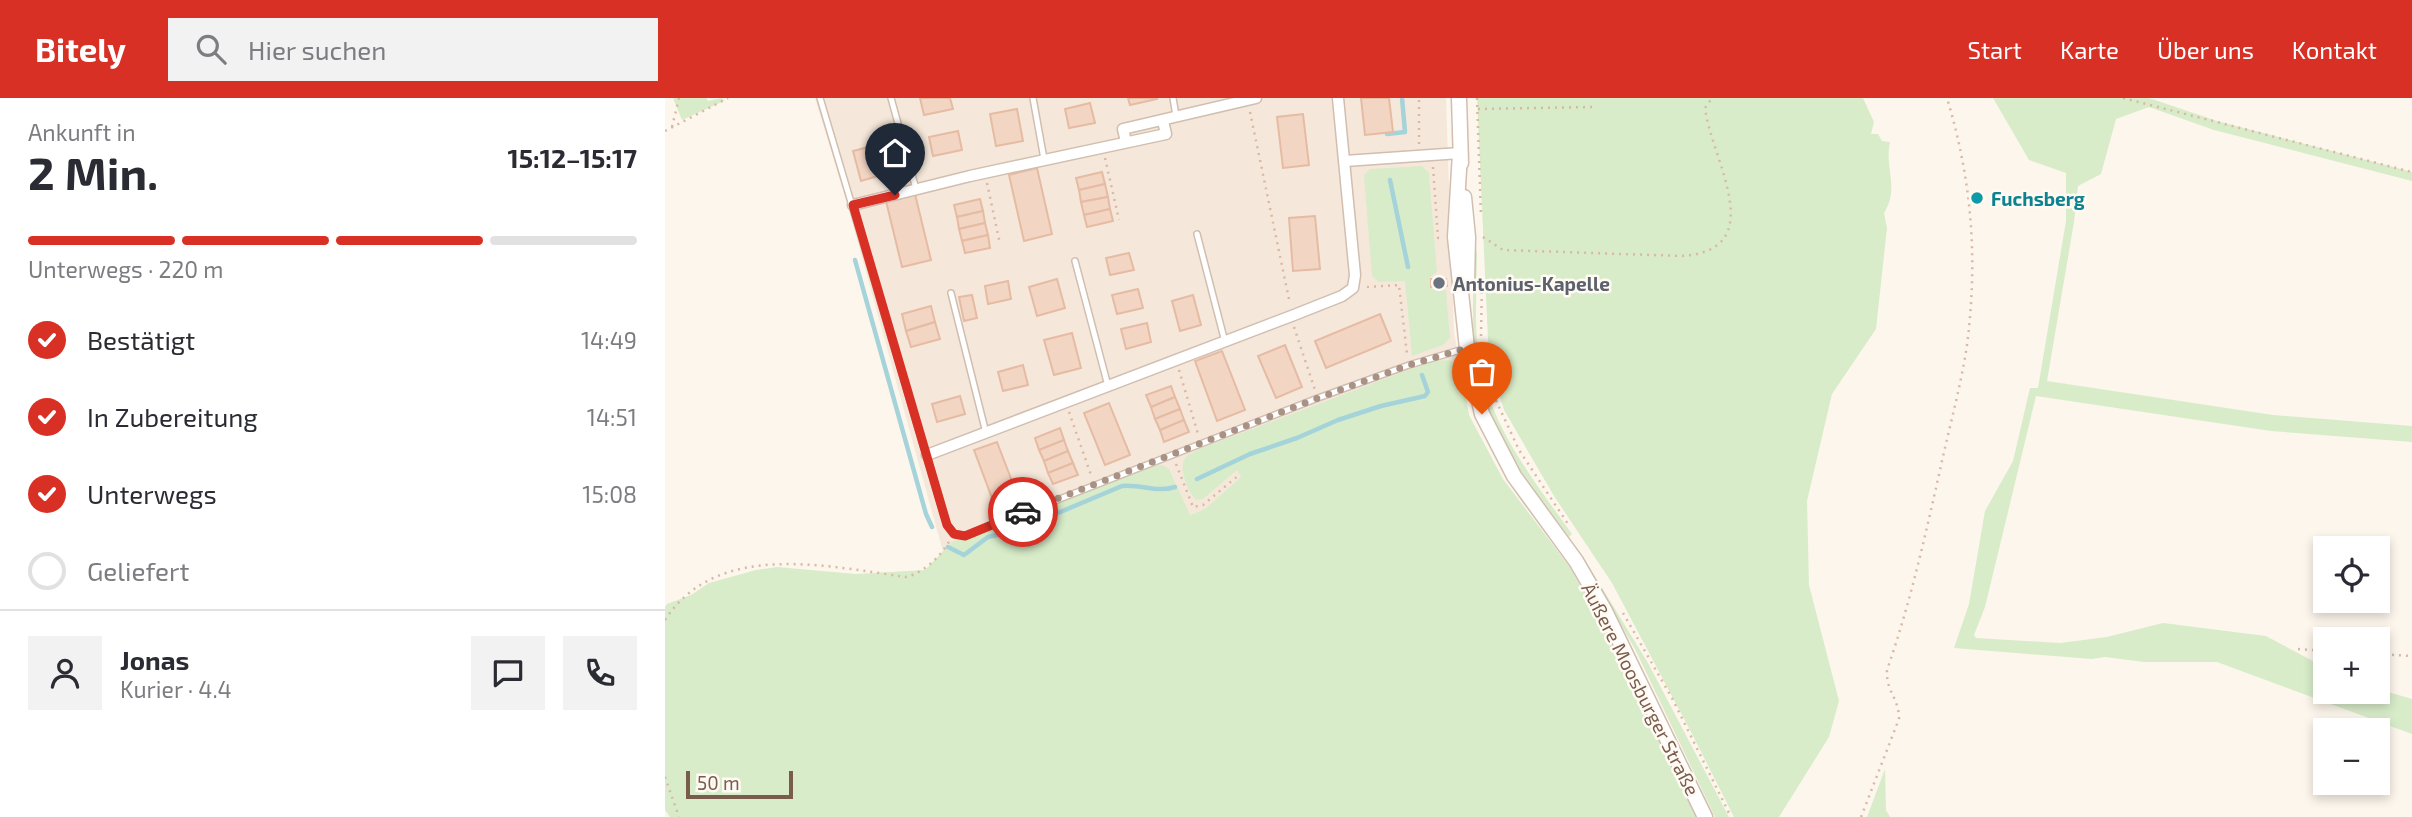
<!DOCTYPE html>
<html lang="de">
<head>
<meta charset="utf-8">
<style>
  :root { --surface:#fff; --page:#f2f2f3; --text:#2b2b33; --muted:#7c7c81; --line:#e1e1e2; --accent:#d93025 }
  body { margin:0; font-family:"Exo 2",sans-serif; background:var(--page); color:var(--text); height:100vh; display:flex; flex-direction:column; font-size:26px; white-space:nowrap }
  * { box-sizing:border-box; margin:0 }
  p { font-size:23px; color:var(--muted) }
  .icon { flex:none; width:38px; height:38px; fill:none; stroke:currentColor; stroke-width:2; stroke-linecap:round; stroke-linejoin:round }
  .map { position:relative; flex:1; overflow:hidden }
  .drawer { display:flex; flex-direction:column; background:var(--surface); width:665px }
  .drawer>* { flex:none }
  .tools { position:absolute; left:1648px; top:438px; display:grid; gap:14px }
  .tools a { display:grid; place-items:center; width:77px; height:77px; border-radius:0px; background:var(--surface); box-shadow:0 4px 10px #0003; font-size:35px }
  .scale { position:absolute; left:21px; bottom:18px; width:107px; box-sizing:border-box; padding-left:7px; border:4px solid #7a5c4d; border-top:0; font-size:19px; line-height:24px; white-space:nowrap; color:#7a5c4d; -webkit-text-stroke:5px #fffaf3; paint-order:stroke }
  .pin { position:absolute; display:grid; place-items:center; width:60px; height:60px; color:#fff; margin:-72px -30px; border-radius:50% 50% 50% 0; rotate:-45deg; box-shadow:0 0 7px #0007 }
  .pin .icon { rotate:45deg }
  .courier { position:absolute; display:grid; place-items:center; width:70px; height:70px; margin:-35px; border:5px solid #d93025; border-radius:50%; background:#fff; color:#222; box-shadow:0 2px 9px #0007 }
  .headline em { font-style:normal; font-weight:700 }
  .headline div { display:flex; flex-direction:column-reverse }
  .headline { display:flex; align-items:center; justify-content:space-between; height:119px; padding:0 28px }
  h1 { font-size:46px; font-weight:700; line-height:52px }
  .bar { display:grid; grid-template-columns:repeat(4,1fr); gap:10px 7px; align-content:center; height:84px; padding:0 28px }
  .bar i { height:9px; border-radius:5px; background:var(--line) }
  .bar .active { background:var(--accent) }
  .bar p { grid-column:span 4 }
  .line { display:flex; align-items:center; gap:18px; padding:0 28px; border-top:2px solid var(--line) }
  .line div { flex:1 }
  .round { display:grid; place-items:center; flex:none; width:74px; height:74px; border-radius:0px; background:var(--page) }
  ol { padding:0 28px; list-style:none }
  li { display:flex; align-items:center; gap:21px; height:77px }
  li p { margin-inline-start:auto }
  li .icon { padding:7px; border-radius:50%; background:var(--accent); color:#fff; stroke-width:4 }
  li:last-child { color:var(--muted) }
  li i { width:38px; height:38px; border:4px solid var(--line); border-radius:50% }
  header { display:flex; align-items:center; gap:42px; box-sizing:border-box; height:98px; padding:0 35px; background:var(--accent); color:#fff }
  header strong { font-size:33px }
  nav { display:flex; gap:38px; margin-inline-start:auto; font-size:24px }
  .search { width:490px; height:63px; background:var(--page); display:flex; align-items:center; gap:18px; box-sizing:border-box; padding:0 24px; border-radius:0px; color:var(--muted); font-size:26px }
  main { display:flex; flex:1; min-height:0 }
  .map>svg:first-child { display:block }
</style>
</head>
<body>
<header>
<strong>Bitely</strong>
<div class="search"><svg class="icon" aria-label="search" viewBox="0 0 24 24"><circle cx="10" cy="10" r="6"/><path d="M15 15l6 6"/></svg>Hier suchen</div>
<nav><a>Start</a><a>Karte</a><a>Über uns</a><a>Kontakt</a></nav>
</header>
<main>
<section class="drawer">
<div class="headline"><div><h1>2 Min.</h1><p>Ankunft in</p></div><em>15:12–15:17</em></div>
<div class="bar"><i class="active"></i><i class="active"></i><i class="active"></i><i></i><p>Unterwegs · 220 m</p></div>
<ol>
<li><svg class="icon" aria-label="check" viewBox="0 0 24 24"><path d="M5 12l5 5 9-10"/></svg>Bestätigt<p>14:49</p></li>
<li><svg class="icon" aria-label="check" viewBox="0 0 24 24"><path d="M5 12l5 5 9-10"/></svg>In Zubereitung<p>14:51</p></li>
<li><svg class="icon" aria-label="check" viewBox="0 0 24 24"><path d="M5 12l5 5 9-10"/></svg>Unterwegs<p>15:08</p></li>
<li><i></i>Geliefert</li>
</ol>
<div class="line" style="height:126px"><a class="round"><svg class="icon" aria-label="person" viewBox="0 0 24 24"><circle cx="12" cy="8" r="4"/><path d="M4 21q1-7 8-7t8 7"/></svg></a><div><b>Jonas</b><p>Kurier · 4.4</p></div><a class="round"><svg class="icon" aria-label="chat" viewBox="0 0 24 24"><path d="M4 5h16v11H9l-5 4z"/></svg></a><a class="round"><svg class="icon" aria-label="phone" viewBox="0 0 24 24"><path d="M5 4h4l2 5-3 2q2 4 5 5l2-3 5 2v4C11 20 4 13 5 4z"/></svg></a></div>
</section>
<div class="map">
<svg width="1747" height="719" viewBox="0 0 1747 719">
  <rect width="100%" height="100%" fill="#fdf6ec"/>
  <polygon fill="#f5e8da" points="150,0 781,0 789,234 804,317 524,417 283,472 182,105"/>
  <g fill="#d8ecc9">
    <polygon points="8,0 41,0 43,3 57,0 59,3 17,22"/>
    <path d="M 812,0 L 1198,0 L 1209,24 L 1206,36 L 1213,36 L 1217,43 L 1225,44 C 1219,70 1235,90 1219,115 L 1222,130 L 1211,231 L 1167,296 L 1142,403 L 1144,487 L 1174,603 L 1164,639 L 1114,719 L 1069,719 L 1026,634 L 947,485 L 889,398 L 839,312 L 826,271 L 823,241 Z"/>
    <polygon points="1328,0 1484,0 1552,23 1747,74 1747,83 1549,32 1484,9 1451,21 1436,76 1413,88 1409,124 1382,283 1608,317 1747,328 1747,344 1606,333 1371,298 1320,509 1309,537 1311,540 1395,545 1442,539 1498,525 1601,538 1661,570 1661,593 1713,593 1713,591 1747,601 1747,636 1552,564 1479,564 1440,559 1427,561 1289,550 1304,506 1320,413 1348,363 1365,290 1373,290 1401,123 1401,75 1364,62"/>
    <polygon points="757,68 764,75 772,174 765,179 765,190 781,192 785,240 778,247 747,258 740,183 714,184 707,178 699,77 705,71"/>
    <path d="M 809,143 L 812,155 C 812,193 808,235 816,273 C 829,333 872,387 907,436 L 904,439 C 870,392 829,345 815,287 C 804,241 809,191 809,143 Z"/>
    <path d="M 784,262 L 795,270 L 804,317 L 838,381 L 904,468 L 931,515 L 1031,719 L 5,719 L 0,712 L 0,509 L 2,506 L 26,497 L 44,485 L 91,472 L 112,469 L 191,476 L 260,472 L 287,444 L 489,368 L 498,367 L 504,371 L 525,417 L 540,411 L 576,379 L 572,372 L 538,401 L 531,402 C 523,394 512,369 521,359 C 525,355 532,353 537,350 L 751,269 L 770,263 Z"/>
    <polygon points="916,459 920,462 983,565 1064,719 1050,719 970,551"/>
    <polygon points="1220,671 1221,712 1225,719 1202,719"/>
  </g>
  <g fill="none" stroke-linecap="round" stroke-linejoin="round">
    <g stroke="#a5d3da" stroke-width="4.5">
      <polyline points="722,36 740,34 737,0"/>
      <polyline points="725,82 743,169"/>
      <polyline points="190,162 261,416 267,429"/>
      <polyline points="532,381 585,356 632,340 673,322 716,308 760,298 763,294 757,277"/>
      <path d="M 283,449 L 299,457 L 323,439 L 350,433 L 457,388 C 477,386 491,395 510,389"/>
    </g>
  </g>
  <g fill="#f3d5c3" stroke="#e6bba3" stroke-width="2">
    <polygon points="255,0 285,0 288,11 259,17"/>
    <polygon points="463,0 492,0 492,1 465,7"/>
    <polygon points="696,0 724,0 728,34 700,37"/>
    <polygon points="425,5 430,25 404,30 400,11"/>
    <polygon points="352,11 358,43 331,48 325,16"/>
    <polygon points="638,16 644,67 618,70 612,19"/>
    <polygon points="293,33 297,52 268,58 264,39"/>
    <polygon points="215,46 223,75 196,83 188,53"/>
    <polygon points="372,70 387,136 359,143 344,77"/>
    <polygon points="437,74 440,86 414,92 411,80"/>
    <polygon points="440,86 443,99 416,104 414,92"/>
    <polygon points="250,96 266,162 237,169 221,103"/>
    <polygon points="443,99 445,111 419,117 416,104"/>
    <polygon points="315,101 318,113 292,119 289,107"/>
    <polygon points="445,111 448,123 422,129 419,117"/>
    <polygon points="318,113 320,125 294,131 292,119"/>
    <polygon points="650,118 655,171 628,173 624,120"/>
    <polygon points="320,125 323,137 297,143 294,131"/>
    <polygon points="323,137 325,150 300,155 297,143"/>
    <polygon points="464,155 469,172 445,177 441,160"/>
    <polygon points="392,181 400,210 372,218 364,189"/>
    <polygon points="766,181 781,181 782,188 766,189"/>
    <polygon points="343,183 346,201 323,206 320,188"/>
    <polygon points="473,191 478,210 452,216 447,197"/>
    <polygon points="307,197 312,220 299,223 294,199"/>
    <polygon points="528,197 536,227 515,233 507,203"/>
    <polygon points="266,208 270,224 241,233 237,216"/>
    <polygon points="715,216 726,243 661,270 650,243"/>
    <polygon points="270,224 275,241 246,249 241,233"/>
    <polygon points="482,225 486,244 461,251 456,231"/>
    <polygon points="407,235 416,270 389,277 379,242"/>
    <polygon points="620,247 637,289 611,300 593,258"/>
    <polygon points="557,253 580,312 552,323 530,263"/>
    <polygon points="358,267 363,287 338,293 333,274"/>
    <polygon points="506,288 510,299 486,309 481,297"/>
    <polygon points="295,298 300,316 272,324 267,306"/>
    <polygon points="510,299 515,311 490,321 486,309"/>
    <polygon points="444,305 465,357 440,367 419,315"/>
    <polygon points="515,311 519,322 495,332 490,321"/>
    <polygon points="519,322 524,334 499,344 495,332"/>
    <polygon points="395,330 399,342 374,352 370,340"/>
    <polygon points="399,342 403,353 379,363 374,352"/>
    <polygon points="332,344 353,399 330,408 309,352"/>
    <polygon points="403,353 408,365 383,375 379,363"/>
    <polygon points="408,365 413,377 388,386 383,375"/>
  </g>
  <g fill="none" stroke-linecap="round" stroke-linejoin="round">
    <g stroke="#d1beb0" stroke-width="8">
      <g id="service">
        <polyline points="155,0 282,427 289,436 300,438 653,300 744,267 802,250"/>
        <polyline points="226,0 251,91"/>
        <polyline points="368,0 379,61"/>
        <polyline points="508,0 511,18"/>
        <polyline points="532,136 560,244"/>
        <polyline points="410,163 443,288"/>
        <polyline points="286,195 321,335"/>
      </g>
    </g>
    <g stroke="#d1beb0" stroke-width="13">
      <g id="minor">
        <polyline points="461,44 458,31 591,0"/>
        <polyline points="680,63 795,55"/>
        <polyline points="188,107 305,78 501,36 498,23"/>
        <polyline points="262,357 629,217 677,198 688,190 690,177 673,0"/>
      </g>
    </g>
    <g stroke="#d1beb0" stroke-width="17">
      <g id="tertiary">
        <polyline points="794,0 796,65"/>
        <polyline points="795,55 790,139 802,250 817,316 849,378 911,463 940,513 1040,719"/>
        <polyline points="799,99 803,139 802,184"/>
      </g>
    </g>
    <g stroke="#d9b8a5" stroke-width="2.5" stroke-dasharray="2 5" stroke-linecap="butt">
      <polyline points="812,0 816,119"/>
      <polyline points="1458,0 1747,74"/>
      <polyline points="813,11 927,9"/>
      <polyline points="585,14 625,206"/>
      <polyline points="7,29 14,0"/>
      <polyline points="0,33 63,0"/>
      <polyline points="754,46 754,0"/>
      <polyline points="440,60 454,122"/>
      <polyline points="768,69 773,140 776,140"/>
      <polyline points="322,85 335,146"/>
      <path d="M 818,139 L 838,152 L 1017,158 C 1107,152 1046,61 1040,10 L 1047,0"/>
      <polyline points="702,189 734,187 742,256"/>
      <polyline points="629,229 650,292"/>
      <polyline points="816,238 817,185"/>
      <polyline points="514,272 533,336"/>
      <polyline points="828,296 854,352 903,426"/>
      <polyline points="404,314 426,377"/>
      <polyline points="511,366 528,409 538,407 574,377"/>
      <polyline points="958,515 1007,600 1066,719"/>
      <path d="M 0,522 C 52,442 161,468 241,479 C 260,474 275,459 285,442"/>
      <polyline points="1633,551 1661,553"/>
      <polyline points="1713,556 1747,558"/>
      <polyline points="0,679 14,719"/>
      <path d="M 1196,719 L 1234,621 C 1234,599 1221,595 1222,572 C 1245,506 1260,439 1275,372 C 1284,330 1296,288 1302,247 C 1313,161 1307,83 1282,0"/>
    </g>
    <use href="#service" stroke="#fff" stroke-width="5"/>
    <use href="#minor" stroke="#fff" stroke-width="10"/>
    <use href="#tertiary" stroke="#fff" stroke-width="14"/>
  </g>
  <g fill="none" stroke-linecap="round" stroke-linejoin="round">
    <polyline stroke="#a89285" stroke-width="7" stroke-dasharray="0 12.6" points="358,414 653,300 744,267 802,250 817,316"/>
    <polyline stroke="#d93025" stroke-width="9" points="230,97 188,107 282,427 289,436 300,438 358,414"/>
  </g>
  <circle fill="#0f9aa8" stroke="#fffaf3" stroke-width="2.5" cx="1312" cy="100" r="7"/>
  <circle fill="#6b7280" stroke="#fffaf3" stroke-width="2.5" cx="774" cy="185" r="7"/>
  <g text-anchor="middle" dominant-baseline="central" stroke-width="5" stroke-linejoin="round" paint-order="stroke">
    <g font-size="19" font-weight="bold" fill="#0d838f" stroke="#fffaf3" text-anchor="start">
      <text x="1326" y="100">Fuchsberg</text>
    </g>
    <g font-size="19" font-weight="bold" fill="#5b616d" stroke="#fffaf3" text-anchor="start">
      <text x="788" y="185">Antonius-Kapelle</text>
    </g>
    <g font-size="19" fill="#7a5c4d" stroke="#fffaf3">
      <text transform="translate(976 591) rotate(63)">Äußere Moosburger Straße</text>
    </g>
  </g>
</svg>
<div class="tools">
<a><svg class="icon" aria-label="locate" viewBox="0 0 24 24"><circle cx="12" cy="12" r="6"/><path d="M12 2v4M12 18v4M2 12h4M18 12h4"/></svg></a>
<a>+</a>
<a>−</a>
</div>
<div class="scale">50 m</div>
<div class="pin" style="left:817px;top:316px;background:#ea580c"><svg class="icon" aria-label="bag" viewBox="0 0 24 24"><path d="M5 8h14l-1 12H6zM9 8a3 3 0 0 1 6 0"/></svg></div>
<div class="pin" style="left:230px;top:97px;background:#1f2937"><svg class="icon" aria-label="home" viewBox="0 0 24 24"><path d="M3 11l9-7 9 7M6 9v11h12V9"/></svg></div>
<div class="courier" style="left:358px;top:414px"><svg class="icon" aria-label="car" viewBox="0 0 24 24"><path d="M5 17H2v-5l4-1 3-4h7l3 4 3 1v5h-3M9 17h6M6 11h13"/><circle cx="7" cy="17" r="2"/><circle cx="17" cy="17" r="2"/></svg></div>
</div>
</main>
</body>
</html>
